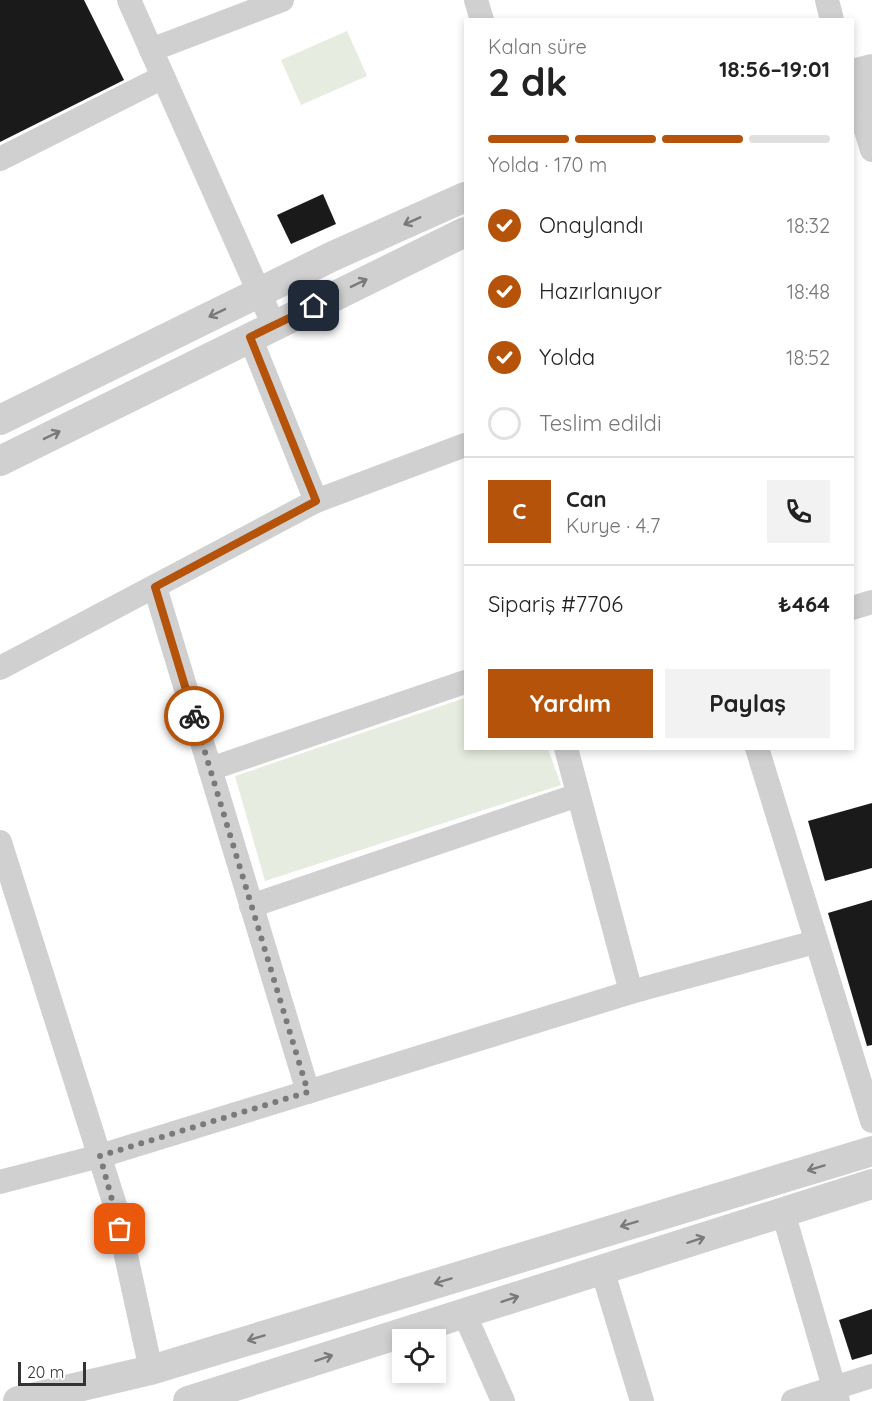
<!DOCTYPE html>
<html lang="tr">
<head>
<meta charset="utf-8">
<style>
  :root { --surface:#fff; --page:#f2f2f2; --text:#222; --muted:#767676; --line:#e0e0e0; --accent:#b45309 }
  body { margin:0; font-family:Quicksand,sans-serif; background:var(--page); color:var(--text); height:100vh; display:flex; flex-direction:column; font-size:22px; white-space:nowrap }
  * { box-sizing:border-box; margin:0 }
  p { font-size:20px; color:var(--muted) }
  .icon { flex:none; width:33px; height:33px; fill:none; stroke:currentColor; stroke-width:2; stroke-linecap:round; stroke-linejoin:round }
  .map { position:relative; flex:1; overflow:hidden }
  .panel { position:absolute; left:464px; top:18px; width:390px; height:732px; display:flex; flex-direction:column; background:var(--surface); border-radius:0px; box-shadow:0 3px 9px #0003 }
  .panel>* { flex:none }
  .controls { position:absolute; left:392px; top:1329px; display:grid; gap:12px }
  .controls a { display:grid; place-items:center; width:54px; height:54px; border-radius:0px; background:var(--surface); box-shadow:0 3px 9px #0003; font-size:30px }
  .scale { position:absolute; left:18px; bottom:15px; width:68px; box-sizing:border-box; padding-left:6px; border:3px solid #333; border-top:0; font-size:16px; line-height:21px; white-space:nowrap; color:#333; -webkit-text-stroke:4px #fff; paint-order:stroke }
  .pin { position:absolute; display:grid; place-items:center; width:51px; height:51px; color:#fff; margin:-26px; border-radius:12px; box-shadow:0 3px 9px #0006 }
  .courier { position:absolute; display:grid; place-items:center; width:60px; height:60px; margin:-30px; border:4px solid #b45309; border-radius:50%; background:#fff; color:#222; box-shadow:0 2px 8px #0007 }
  .overview em { font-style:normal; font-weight:800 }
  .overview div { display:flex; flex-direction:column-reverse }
  .overview { display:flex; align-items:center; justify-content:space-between; height:102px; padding:0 24px }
  h1 { font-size:39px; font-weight:800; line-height:45px }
  .bar { display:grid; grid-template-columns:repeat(4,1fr); gap:9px 6px; align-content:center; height:72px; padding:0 24px }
  .bar i { height:8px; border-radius:4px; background:var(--line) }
  .bar .current { background:var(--accent) }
  .bar p { grid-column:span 4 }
  .line { display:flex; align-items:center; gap:15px; padding:0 24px; border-top:2px solid var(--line) }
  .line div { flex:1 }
  .round { display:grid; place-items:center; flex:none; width:63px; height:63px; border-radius:0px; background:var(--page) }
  ol { padding:0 24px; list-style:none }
  li { display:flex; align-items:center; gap:18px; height:66px }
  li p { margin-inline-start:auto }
  li .icon { padding:6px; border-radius:50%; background:var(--accent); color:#fff; stroke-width:4 }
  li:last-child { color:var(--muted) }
  li i { width:33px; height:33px; border:3px solid var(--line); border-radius:50% }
  .cta { display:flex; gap:12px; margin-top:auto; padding:12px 24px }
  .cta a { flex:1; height:69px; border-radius:0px; background:var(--accent); color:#fff; font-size:24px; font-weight:800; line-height:69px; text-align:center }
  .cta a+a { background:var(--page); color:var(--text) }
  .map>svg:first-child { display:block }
</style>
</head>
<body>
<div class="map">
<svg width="872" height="1401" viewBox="0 0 872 1401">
  <rect width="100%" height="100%" fill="#fff"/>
  <g fill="#e6ecdf">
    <polygon points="347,31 367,76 301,105 281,60"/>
    <polygon points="465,698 465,748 548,749 561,785 265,881 235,776"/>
  </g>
  <g fill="#1a1a1a">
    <polygon points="0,0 84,0 124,80 0,142"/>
    <polygon points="323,194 336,224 291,244 277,215"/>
    <polygon points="872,803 872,868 825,881 808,821"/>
    <polygon points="872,900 872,1045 867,1046 828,913"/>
    <polygon points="872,1309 872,1354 852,1360 839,1320"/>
  </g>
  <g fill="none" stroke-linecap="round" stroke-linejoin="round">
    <g stroke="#d0d0d0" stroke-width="24">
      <polyline points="129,0 274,326"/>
      <polyline points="476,0 482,20"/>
      <polyline points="827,0 832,20"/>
      <polyline points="151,50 282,0"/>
      <polyline points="856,99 872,150"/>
      <polyline points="0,159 163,77"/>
      <polyline points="250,337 316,501"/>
      <polyline points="155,587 308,1092"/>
      <polyline points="852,608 872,602"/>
      <polyline points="0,668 316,501 465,445"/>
      <polyline points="566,748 631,992"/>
      <polyline points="757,748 872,1121"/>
      <polyline points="210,769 465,682"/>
      <polyline points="0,842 115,1205 151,1370"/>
      <polyline points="251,906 578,795"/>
      <polyline points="0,1182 100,1156 631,992 815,942"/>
      <polyline points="783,1212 838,1401"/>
      <polyline points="602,1269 642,1401"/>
      <polyline points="464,1313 503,1401"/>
      <polyline points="793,1401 872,1376"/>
    </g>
    <g stroke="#d0d0d0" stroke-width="30">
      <polyline points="852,74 872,69"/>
      <polyline points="852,100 872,96"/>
      <polyline points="0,420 331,257 465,197"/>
      <polyline points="0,461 465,232"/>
      <polyline points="18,1401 151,1370 872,1151"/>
      <polyline points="188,1401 872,1184"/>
    </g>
  </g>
  <defs><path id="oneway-shaft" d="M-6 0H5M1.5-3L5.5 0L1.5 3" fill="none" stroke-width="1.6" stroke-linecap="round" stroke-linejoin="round" transform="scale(1.5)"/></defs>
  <g stroke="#7a7a7a">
    <use href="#oneway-shaft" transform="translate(412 221) rotate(156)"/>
    <use href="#oneway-shaft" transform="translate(359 283) rotate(-26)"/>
    <use href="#oneway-shaft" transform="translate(217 313) rotate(154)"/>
    <use href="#oneway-shaft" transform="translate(52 435) rotate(-26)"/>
    <use href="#oneway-shaft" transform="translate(816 1168) rotate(163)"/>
    <use href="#oneway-shaft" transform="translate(629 1224) rotate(163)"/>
    <use href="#oneway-shaft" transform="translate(696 1240) rotate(-18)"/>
    <use href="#oneway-shaft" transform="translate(443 1281) rotate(163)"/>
    <use href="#oneway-shaft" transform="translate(510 1299) rotate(-18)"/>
    <use href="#oneway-shaft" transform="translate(256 1338) rotate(163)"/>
    <use href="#oneway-shaft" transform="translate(324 1358) rotate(-18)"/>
  </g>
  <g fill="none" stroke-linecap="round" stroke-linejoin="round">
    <polyline stroke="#7a7a7a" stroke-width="6" stroke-dasharray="0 10.8" points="120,1229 100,1156 308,1092 194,716"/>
    <polyline stroke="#b45309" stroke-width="8" points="194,716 155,587 316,501 250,337 314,306"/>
  </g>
</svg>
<div class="controls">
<a><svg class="icon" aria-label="locate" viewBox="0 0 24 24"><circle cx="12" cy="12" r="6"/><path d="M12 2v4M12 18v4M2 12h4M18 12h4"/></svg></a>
</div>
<div class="scale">20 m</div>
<div class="pin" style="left:120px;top:1229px;background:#ea580c"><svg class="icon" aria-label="bag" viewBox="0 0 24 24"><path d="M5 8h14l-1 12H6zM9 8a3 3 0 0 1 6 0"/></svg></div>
<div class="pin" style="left:314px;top:306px;background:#1f2937"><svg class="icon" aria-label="home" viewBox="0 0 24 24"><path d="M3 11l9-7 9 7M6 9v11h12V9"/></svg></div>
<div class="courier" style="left:194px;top:716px"><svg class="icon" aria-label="bike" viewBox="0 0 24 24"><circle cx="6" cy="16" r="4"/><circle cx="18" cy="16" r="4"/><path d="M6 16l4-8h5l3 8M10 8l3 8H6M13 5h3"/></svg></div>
<section class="panel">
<div class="overview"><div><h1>2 dk</h1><p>Kalan süre</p></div><em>18:56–19:01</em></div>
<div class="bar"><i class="current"></i><i class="current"></i><i class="current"></i><i></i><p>Yolda · 170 m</p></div>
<ol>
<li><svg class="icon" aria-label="check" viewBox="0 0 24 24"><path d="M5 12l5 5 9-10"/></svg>Onaylandı<p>18:32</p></li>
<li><svg class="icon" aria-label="check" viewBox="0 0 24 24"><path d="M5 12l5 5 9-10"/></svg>Hazırlanıyor<p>18:48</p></li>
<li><svg class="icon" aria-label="check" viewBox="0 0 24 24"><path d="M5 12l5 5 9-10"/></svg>Yolda<p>18:52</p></li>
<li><i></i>Teslim edildi</li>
</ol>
<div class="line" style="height:108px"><b class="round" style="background:var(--accent);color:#fff">C</b><div><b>Can</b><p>Kurye · 4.7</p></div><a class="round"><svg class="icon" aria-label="phone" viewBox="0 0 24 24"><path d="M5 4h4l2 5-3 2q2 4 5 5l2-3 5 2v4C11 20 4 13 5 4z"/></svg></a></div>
<div class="line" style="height:78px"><div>Sipariş #7706</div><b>₺464</b></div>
<div class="cta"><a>Yardım</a><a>Paylaş</a></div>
</section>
</div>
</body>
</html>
